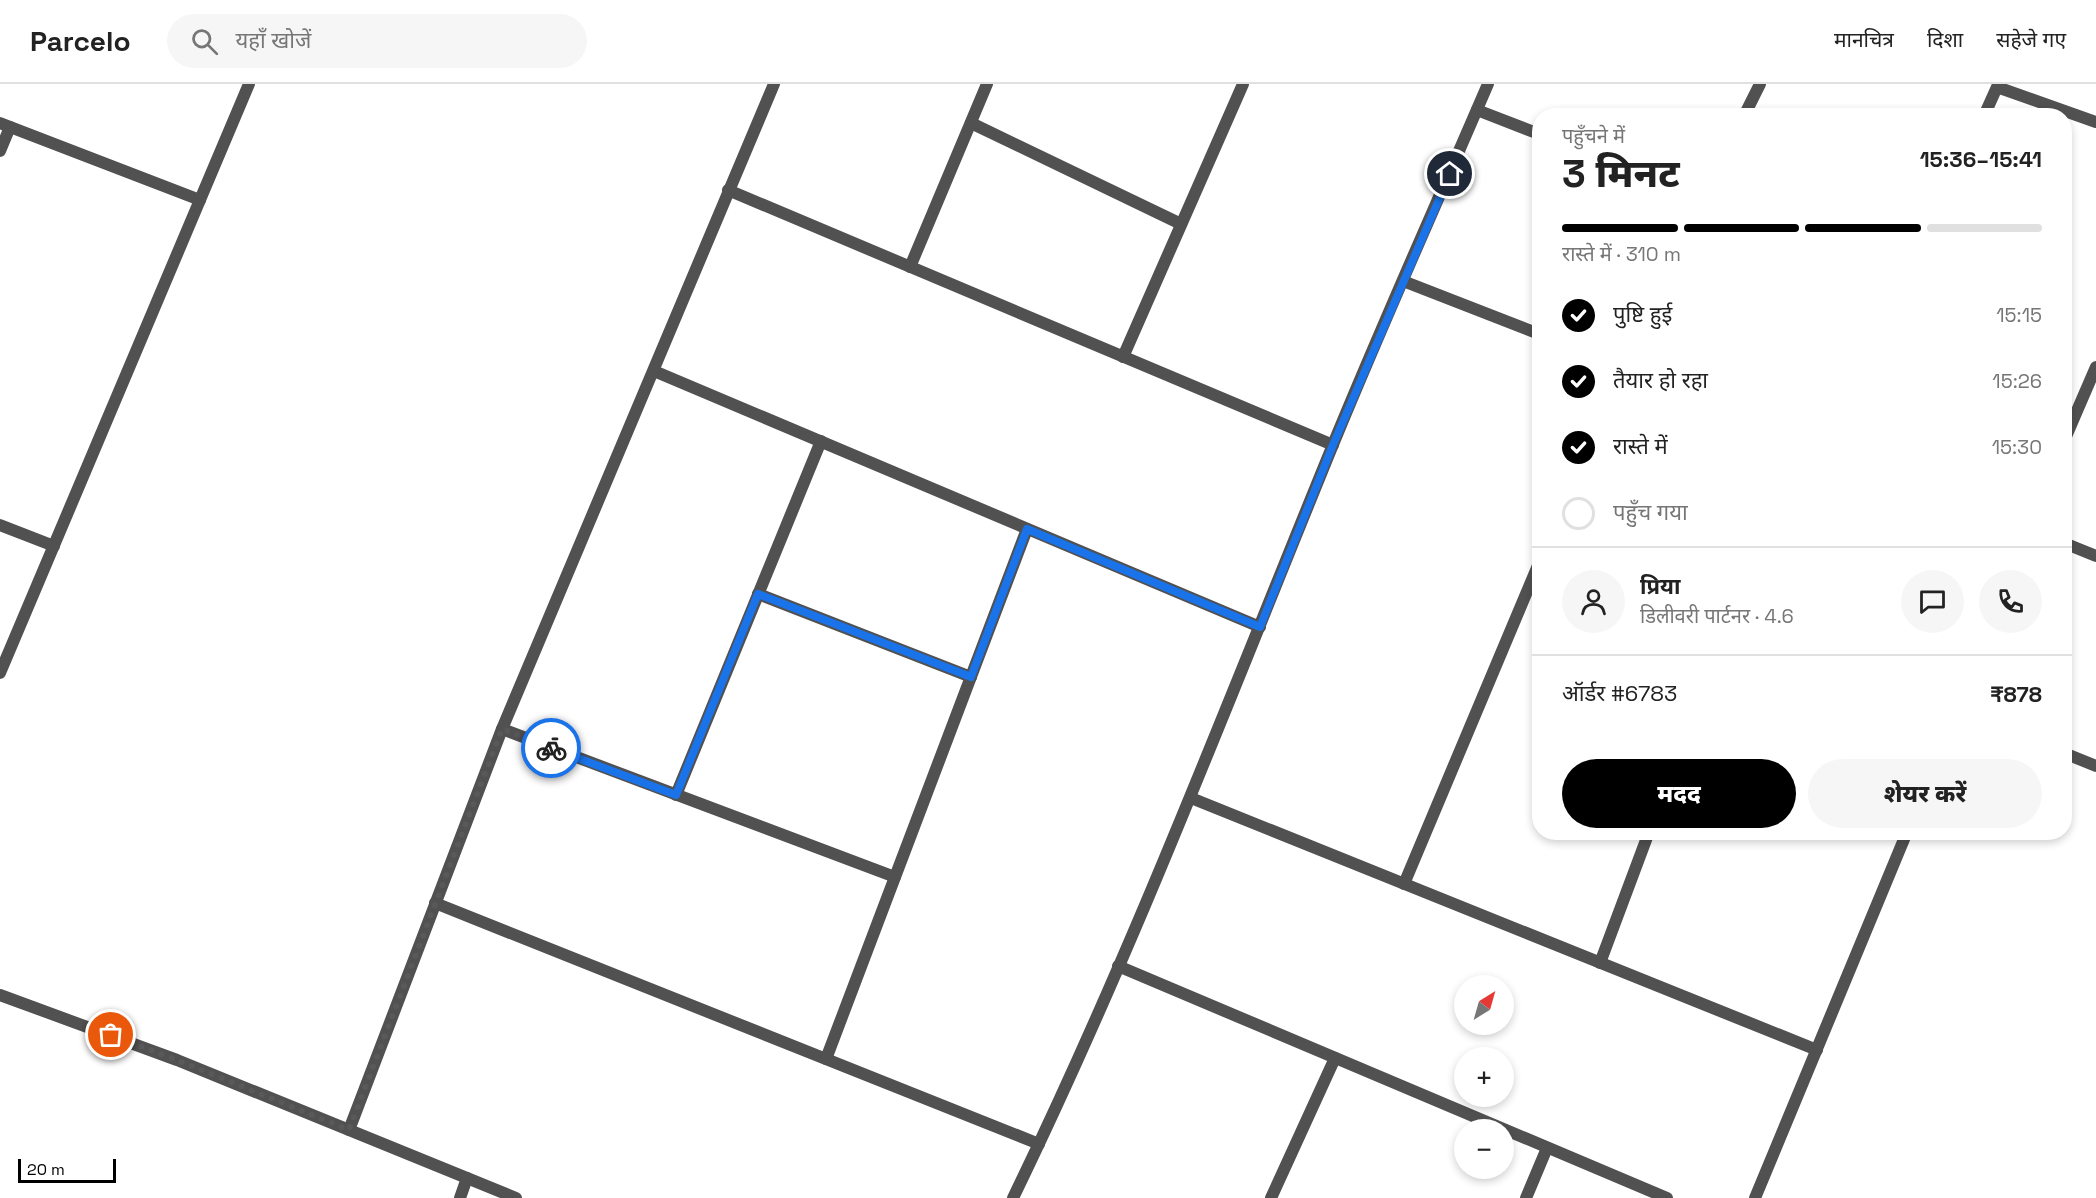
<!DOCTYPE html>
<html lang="hi">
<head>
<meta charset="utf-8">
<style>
  :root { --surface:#fff; --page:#f6f6f6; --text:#222; --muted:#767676; --line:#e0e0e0; --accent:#000 }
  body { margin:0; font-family:"Space Grotesk","Noto Sans Devanagari",sans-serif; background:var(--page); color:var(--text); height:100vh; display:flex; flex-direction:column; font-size:22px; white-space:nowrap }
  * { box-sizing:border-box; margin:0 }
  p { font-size:20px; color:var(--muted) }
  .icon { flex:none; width:33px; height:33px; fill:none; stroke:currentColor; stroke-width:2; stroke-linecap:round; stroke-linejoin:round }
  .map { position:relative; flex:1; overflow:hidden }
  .panel { position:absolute; left:1532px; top:24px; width:540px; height:732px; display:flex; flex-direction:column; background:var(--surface); border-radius:24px; box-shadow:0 3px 9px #0003 }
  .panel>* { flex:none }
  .needle { width:39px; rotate:37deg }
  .buttons { position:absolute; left:1454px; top:891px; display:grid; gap:12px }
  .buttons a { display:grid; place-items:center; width:60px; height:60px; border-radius:50%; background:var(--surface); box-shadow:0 3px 9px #0003; font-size:30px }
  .scale { position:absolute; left:18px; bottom:15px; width:98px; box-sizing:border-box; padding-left:6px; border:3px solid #000; border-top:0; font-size:16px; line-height:21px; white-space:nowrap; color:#000; -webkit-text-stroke:4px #fff; paint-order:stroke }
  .pin { position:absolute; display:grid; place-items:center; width:51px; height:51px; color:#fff; margin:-26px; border:3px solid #fff; border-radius:50%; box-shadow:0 2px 6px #0007 }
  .courier { position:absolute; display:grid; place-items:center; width:60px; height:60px; margin:-30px; border:4px solid #1a73e8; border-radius:50%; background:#fff; color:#222; box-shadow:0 2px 8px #0007 }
  .overview em { font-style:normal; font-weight:800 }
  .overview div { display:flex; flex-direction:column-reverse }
  .overview { display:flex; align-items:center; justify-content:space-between; height:102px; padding:0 30px }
  h1 { font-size:39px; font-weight:800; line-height:45px }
  .bar { display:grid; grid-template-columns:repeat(4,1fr); gap:9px 6px; align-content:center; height:72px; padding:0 30px }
  .bar i { height:8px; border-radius:4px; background:var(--line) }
  .bar .active { background:var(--accent) }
  .bar p { grid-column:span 4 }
  .line { display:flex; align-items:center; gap:15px; padding:0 30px; border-top:2px solid var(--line) }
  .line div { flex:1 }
  .round { display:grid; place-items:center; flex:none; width:63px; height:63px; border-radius:32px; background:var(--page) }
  ol { padding:0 30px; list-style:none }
  li { display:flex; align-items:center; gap:18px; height:66px }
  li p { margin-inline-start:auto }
  li .icon { padding:6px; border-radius:50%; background:var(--accent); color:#fff; stroke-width:4 }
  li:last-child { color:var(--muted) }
  li i { width:33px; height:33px; border:3px solid var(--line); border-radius:50% }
  .button { display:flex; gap:12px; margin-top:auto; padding:12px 30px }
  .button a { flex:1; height:69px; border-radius:36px; background:var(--accent); color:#fff; font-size:24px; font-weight:800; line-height:69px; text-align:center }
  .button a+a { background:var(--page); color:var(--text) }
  header { display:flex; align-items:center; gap:36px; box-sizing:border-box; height:84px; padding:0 30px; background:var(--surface); border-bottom:2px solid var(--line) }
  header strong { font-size:28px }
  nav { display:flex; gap:33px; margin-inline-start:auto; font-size:21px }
  .search { width:420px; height:54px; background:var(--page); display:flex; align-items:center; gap:15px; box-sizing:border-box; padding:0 21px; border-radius:33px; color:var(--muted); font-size:22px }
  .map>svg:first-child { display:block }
</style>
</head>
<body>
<header>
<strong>Parcelo</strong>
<div class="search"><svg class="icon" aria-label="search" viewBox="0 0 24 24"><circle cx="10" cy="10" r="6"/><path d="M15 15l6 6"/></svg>यहाँ खोजें</div>
<nav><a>मानचित्र</a><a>दिशा</a><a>सहेजे गए</a></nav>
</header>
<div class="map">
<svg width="2096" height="1114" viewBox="0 0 2096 1114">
  <rect width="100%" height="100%" fill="#fff"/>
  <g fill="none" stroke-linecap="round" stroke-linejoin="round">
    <g stroke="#515151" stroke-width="12">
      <polyline points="1477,26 1539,50"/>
      <polyline points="1744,32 1760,0"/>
      <polyline points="1984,32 1997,3 2096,38"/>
      <polyline points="0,39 200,116"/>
      <polyline points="971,39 1181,140"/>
      <polyline points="0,67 10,43"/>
      <polyline points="728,106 1333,361"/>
      <polyline points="910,183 987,0"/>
      <polyline points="1403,197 1539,250"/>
      <polyline points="1123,273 1243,0"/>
      <polyline points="654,287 1260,543"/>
      <polyline points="2064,357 2096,283"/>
      <polyline points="0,441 54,462"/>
      <polyline points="2064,459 2096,472"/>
      <polyline points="758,510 971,593"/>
      <polyline points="0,589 249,0"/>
      <polyline points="502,645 895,793"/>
      <polyline points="2064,669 2096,682"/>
      <polyline points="676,711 821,357"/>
      <polyline points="1191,714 1817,966"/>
      <polyline points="1404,800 1539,479"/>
      <polyline points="435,819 1039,1060"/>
      <polyline points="1600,879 1649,748"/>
      <polyline points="1118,882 1667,1114"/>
      <polyline points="0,911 177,976 516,1114"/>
      <polyline points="826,975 1027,445"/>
      <polyline points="349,1046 502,645 774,0"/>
      <polyline points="460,1114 467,1094"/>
      <path d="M 1013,1114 C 1132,869 1229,615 1332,363 C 1382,241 1436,121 1488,0"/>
      <polyline points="1271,1114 1335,974"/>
      <polyline points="1526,1114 1547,1064"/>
      <polyline points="1755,1114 1907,748"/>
    </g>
  </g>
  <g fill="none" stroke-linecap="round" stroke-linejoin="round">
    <polyline stroke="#595959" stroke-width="6" stroke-dasharray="0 10.8" points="111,951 177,976 349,1046 502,645 551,664"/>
    <polyline stroke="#1a73e8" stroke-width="8" points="551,664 676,711 758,510 971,593 1027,445 1260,543 1333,361 1450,90"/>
  </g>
</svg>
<div class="buttons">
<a><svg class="needle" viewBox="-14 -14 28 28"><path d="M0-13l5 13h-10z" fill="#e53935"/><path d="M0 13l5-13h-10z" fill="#767676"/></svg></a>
<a>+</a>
<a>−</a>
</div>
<div class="scale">20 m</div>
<div class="pin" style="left:111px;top:951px;background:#ea580c"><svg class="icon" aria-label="bag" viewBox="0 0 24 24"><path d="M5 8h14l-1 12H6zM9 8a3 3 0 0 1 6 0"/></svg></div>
<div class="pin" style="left:1450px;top:90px;background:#1f2937"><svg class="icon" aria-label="home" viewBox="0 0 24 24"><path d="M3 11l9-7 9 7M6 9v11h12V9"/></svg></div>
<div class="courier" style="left:551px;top:664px"><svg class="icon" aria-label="bike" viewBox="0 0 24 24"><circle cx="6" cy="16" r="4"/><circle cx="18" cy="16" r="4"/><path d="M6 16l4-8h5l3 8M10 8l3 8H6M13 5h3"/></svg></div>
<section class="panel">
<div class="overview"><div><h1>3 मिनट</h1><p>पहुँचने में</p></div><em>15:36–15:41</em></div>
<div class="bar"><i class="active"></i><i class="active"></i><i class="active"></i><i></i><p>रास्ते में · 310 m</p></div>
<ol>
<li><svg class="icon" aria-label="check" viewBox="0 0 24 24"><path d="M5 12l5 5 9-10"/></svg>पुष्टि हुई<p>15:15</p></li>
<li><svg class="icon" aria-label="check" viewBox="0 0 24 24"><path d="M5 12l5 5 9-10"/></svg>तैयार हो रहा<p>15:26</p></li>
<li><svg class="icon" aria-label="check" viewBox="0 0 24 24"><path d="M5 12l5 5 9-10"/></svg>रास्ते में<p>15:30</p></li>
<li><i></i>पहुँच गया</li>
</ol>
<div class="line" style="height:108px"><a class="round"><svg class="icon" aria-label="person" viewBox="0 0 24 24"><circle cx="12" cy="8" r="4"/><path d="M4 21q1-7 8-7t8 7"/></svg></a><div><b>प्रिया</b><p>डिलीवरी पार्टनर · 4.6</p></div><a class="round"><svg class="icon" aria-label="chat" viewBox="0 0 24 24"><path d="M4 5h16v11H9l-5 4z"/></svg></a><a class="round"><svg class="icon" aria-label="phone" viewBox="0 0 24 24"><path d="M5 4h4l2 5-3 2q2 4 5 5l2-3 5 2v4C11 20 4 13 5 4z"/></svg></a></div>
<div class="line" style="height:78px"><div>ऑर्डर #6783</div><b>₹878</b></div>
<div class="button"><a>मदद</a><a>शेयर करें</a></div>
</section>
</div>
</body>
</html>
